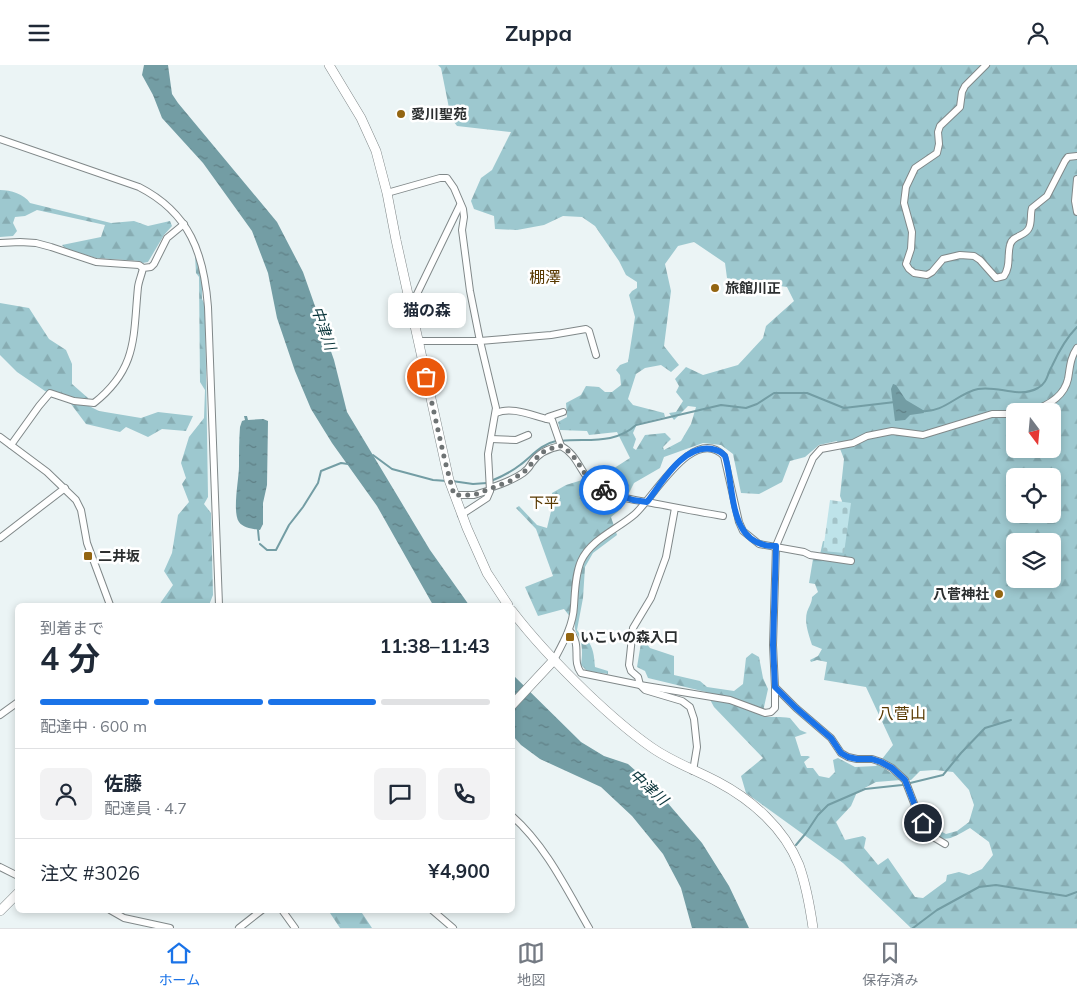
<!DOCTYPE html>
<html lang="ja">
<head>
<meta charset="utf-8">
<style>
  :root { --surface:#fff; --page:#f2f2f3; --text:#1f2937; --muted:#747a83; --line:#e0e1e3; --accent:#1a73e8 }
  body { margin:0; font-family:Mulish,"Noto Sans JP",sans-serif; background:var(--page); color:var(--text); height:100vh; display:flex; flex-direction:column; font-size:19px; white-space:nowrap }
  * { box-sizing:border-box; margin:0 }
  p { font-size:16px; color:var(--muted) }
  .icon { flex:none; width:28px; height:28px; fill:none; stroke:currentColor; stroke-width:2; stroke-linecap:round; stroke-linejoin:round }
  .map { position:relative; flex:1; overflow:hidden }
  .side { position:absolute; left:15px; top:538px; width:500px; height:310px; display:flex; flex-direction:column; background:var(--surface); border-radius:8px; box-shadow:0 2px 8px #0003 }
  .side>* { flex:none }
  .needle { width:32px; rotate:164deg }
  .fabs { position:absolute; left:1006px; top:338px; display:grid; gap:10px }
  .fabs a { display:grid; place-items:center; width:55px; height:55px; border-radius:8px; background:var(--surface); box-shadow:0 2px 8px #0003; font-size:25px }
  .pin { position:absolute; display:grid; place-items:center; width:42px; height:42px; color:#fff; margin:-21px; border:2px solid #fff; border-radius:50%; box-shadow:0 1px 5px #0007 }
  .courier { position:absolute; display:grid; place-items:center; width:50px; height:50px; margin:-25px; border:4px solid #1a73e8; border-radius:50%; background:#fff; color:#222; box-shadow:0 1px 6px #0007 }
  .bubble { position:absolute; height:35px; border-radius:8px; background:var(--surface); box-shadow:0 2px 8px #0003; font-size:16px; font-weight:700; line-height:35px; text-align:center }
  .summary em { font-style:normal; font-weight:700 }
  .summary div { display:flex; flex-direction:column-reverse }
  .summary { display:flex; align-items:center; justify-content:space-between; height:85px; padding:0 25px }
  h1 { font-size:32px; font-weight:700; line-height:38px }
  .bar { display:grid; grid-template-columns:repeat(4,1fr); gap:8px 5px; align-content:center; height:60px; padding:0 25px }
  .bar i { height:6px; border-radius:4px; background:var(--line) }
  .bar .active { background:var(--accent) }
  .bar p { grid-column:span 4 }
  .line { display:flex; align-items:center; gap:12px; padding:0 25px; border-top:1px solid var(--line) }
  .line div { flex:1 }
  .round { display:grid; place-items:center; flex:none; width:52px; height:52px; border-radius:8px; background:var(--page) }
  header { display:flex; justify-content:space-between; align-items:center; height:65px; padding:0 25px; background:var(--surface); font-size:22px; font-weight:700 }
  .menu { display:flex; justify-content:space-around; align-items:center; height:70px; border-top:1px solid var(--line); background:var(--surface); font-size:14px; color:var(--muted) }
  .menu a { display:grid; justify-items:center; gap:2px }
  .menu .active { color:var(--accent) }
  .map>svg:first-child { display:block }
</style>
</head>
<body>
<header><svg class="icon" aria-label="menu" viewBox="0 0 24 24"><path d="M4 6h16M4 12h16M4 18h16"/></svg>Zuppa<svg class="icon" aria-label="person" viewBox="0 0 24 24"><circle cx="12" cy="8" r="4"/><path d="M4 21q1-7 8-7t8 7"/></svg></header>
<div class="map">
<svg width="1077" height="863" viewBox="0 0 1077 863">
  <defs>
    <pattern id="forest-firs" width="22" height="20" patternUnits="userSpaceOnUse" patternTransform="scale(1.25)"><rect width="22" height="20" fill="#9dc8cf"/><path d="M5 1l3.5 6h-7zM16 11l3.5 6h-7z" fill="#87acb2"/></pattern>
    <pattern id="cemetery-stones" width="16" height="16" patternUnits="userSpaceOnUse" patternTransform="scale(1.25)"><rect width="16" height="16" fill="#bee3e9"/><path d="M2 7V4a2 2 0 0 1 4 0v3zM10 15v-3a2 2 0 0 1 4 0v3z" fill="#a3c3c8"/></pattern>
    <pattern id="water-ripples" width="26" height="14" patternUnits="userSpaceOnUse" patternTransform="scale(1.25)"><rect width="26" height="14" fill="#739da4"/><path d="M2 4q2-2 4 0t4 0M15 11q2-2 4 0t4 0" fill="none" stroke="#5f8086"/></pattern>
  </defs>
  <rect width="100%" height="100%" fill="#ebf4f5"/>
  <g fill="url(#forest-firs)" fill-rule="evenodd">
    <path d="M 438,0 L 1077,0 L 1077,863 L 911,863 L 843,798 L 746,728 L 741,711 L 763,693 L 714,642 L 706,627 L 648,613 L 645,606 L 637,602 L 641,578 L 646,578 L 650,583 L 674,591 L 674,610 L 700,616 L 707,622 L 734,626 L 743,619 L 746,593 L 752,588 L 759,592 L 763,613 L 768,624 L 762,651 C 772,653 780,651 790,653 L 800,665 L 807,668 L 795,672 L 801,691 L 808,691 L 810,692 L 804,697 L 807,703 L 813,703 L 819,711 L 829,713 L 835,707 L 833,695 L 838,693 L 855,702 L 876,701 L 878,699 L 894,710 L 899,706 L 882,694 L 893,680 L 866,622 L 824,615 L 827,597 L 817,595 L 811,597 L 810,595 L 818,591 L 822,584 L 812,580 C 809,570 804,558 807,547 C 809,541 812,538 812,532 L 818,527 L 815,519 L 809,518 L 813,494 L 819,494 L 823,476 L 828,477 L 842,436 L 840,431 L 844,394 L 837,376 L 819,380 L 805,392 L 790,396 L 782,417 L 759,429 L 741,428 L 733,389 L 721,380 L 703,378 L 664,392 L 660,403 L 634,418 L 621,444 L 611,452 L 617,470 L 593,488 L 585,502 L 583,533 L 577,565 C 580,570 583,570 586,574 C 594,582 594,592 595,602 L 608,606 L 608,609 L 587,606 L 581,600 C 582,592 583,583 580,574 C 577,568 574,566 575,558 L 564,544 L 538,551 L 525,522 L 553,511 L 536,464 L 516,443 L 519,441 L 537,460 L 547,463 L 553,438 L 552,428 L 566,420 L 608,407 L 630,393 L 617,367 L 589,370 L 587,366 L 560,365 L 558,357 L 567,352 L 566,338 L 581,330 L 586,321 L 599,322 L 605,327 L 612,327 L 621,320 L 620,310 L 616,305 L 620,300 L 628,297 L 635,252 L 629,230 L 632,226 L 637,223 L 637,217 L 626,210 L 619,196 L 595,161 L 582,152 L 563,151 L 544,160 L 517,165 L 495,164 L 494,151 L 474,144 L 471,136 L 481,113 L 492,105 L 511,67 L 457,61 L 451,53 L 441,3 ZM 694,177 L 725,198 L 727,213 L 746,226 L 766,219 L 787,222 L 794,236 L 766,261 L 763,273 L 738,300 L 703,310 L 686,302 L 675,314 L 679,321 L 676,327 L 683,336 L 676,347 L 669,348 L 674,355 L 688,341 L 696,342 L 691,359 L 681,376 L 664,385 L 663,382 L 671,374 L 665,368 L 645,370 L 636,385 L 633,383 L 636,374 L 633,368 L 637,359 L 665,352 L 664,348 L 633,340 L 628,334 L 636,309 L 645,303 L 661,300 L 671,307 L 679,300 L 664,281 L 671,226 L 665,199 L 678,181 ZM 1015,346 L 1052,346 L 1052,384 L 1015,384 ZM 1015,411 L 1052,411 L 1052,449 L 1015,449 ZM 1015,476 L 1052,476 L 1052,514 L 1015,514 ZM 935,705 L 953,707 L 969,725 L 974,740 L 969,757 L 957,766 L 946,769 L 927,759 C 940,783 952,773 970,763 L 989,777 L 993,790 L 982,804 L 969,810 L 959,807 L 947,810 L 946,816 L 923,833 L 915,832 L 888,793 L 878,800 L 864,783 L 866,773 L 863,771 L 845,775 L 836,757 L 851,741 L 857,727 L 876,717 L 901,715 L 898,713 L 903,709 L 909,715 L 911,715 L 920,706 Z"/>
    <path d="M 0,125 C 11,125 24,129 30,138 L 111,158 L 134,156 L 148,161 L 170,156 L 172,161 L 164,170 L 148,197 L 143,198 L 139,196 L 96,193 L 66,184 L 62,180 L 101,172 L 105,160 L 37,145 L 25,151 L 15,152 L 13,158 L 17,166 L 13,171 L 0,172 Z"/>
    <polygon points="195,191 197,193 202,213 202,234 205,240 208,432 204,439 211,448 213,530 209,540 159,540 173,520 164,506 172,488 178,450 189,437 182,419 186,413 181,398 189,372 204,353 205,325 200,317 199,212 196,208"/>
    <polygon points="0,238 29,243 49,274 66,285 72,299 72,319 88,333 89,341 99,346 141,353 158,347 193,351 186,366 162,364 148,372 126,362 120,367 86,359 71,339 45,326 17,307 0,290"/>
    <polygon points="328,845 360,845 372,863 340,863"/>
  </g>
  <polygon fill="url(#cemetery-stones)" points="830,435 851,438 844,488 823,486"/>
  <g fill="url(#water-ripples)">
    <polygon points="144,0 168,0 172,29 178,38 277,157 303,207 334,295 347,347 430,485 469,540 433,540 377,441 332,378 311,344 295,306 277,253 268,208 252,166 203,98 162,53 153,30 142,10"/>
    <polygon points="893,319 896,320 906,335 923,345 924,348 910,350 905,355 895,356 891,324"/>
    <path d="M 244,351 L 247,351 L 248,355 L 263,354 L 268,356 L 267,420 L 263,438 L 263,459 L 260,465 C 254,464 243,463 239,457 C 232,447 239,414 239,401 C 239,388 239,375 240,362 L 242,356 L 245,355 Z"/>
    <polygon points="512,609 581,677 604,691 628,699 654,722 702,778 729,821 749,863 692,863 681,823 663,789 632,751 601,722 540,694 521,680 513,671"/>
  </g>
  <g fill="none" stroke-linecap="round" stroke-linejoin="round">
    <g stroke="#739da4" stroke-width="2">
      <path d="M 922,346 C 944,348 958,328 978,324 C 999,320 1018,334 1038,323 C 1048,317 1047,309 1052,301 C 1058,288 1067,272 1077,262"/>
      <path d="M 561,376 C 587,373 614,380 636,360 L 721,340 L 746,343 L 757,339 L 774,328 L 807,328 L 844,343 L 895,337"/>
      <polyline points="373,390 392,404 433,415 447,416"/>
      <polyline points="452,416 473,419 487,418"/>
      <path d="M 491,416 C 501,412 511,407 520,400 C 532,391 541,379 556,376"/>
      <polyline points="258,465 259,475"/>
      <polyline points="260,479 267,485 276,485 289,460 303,442 318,418 321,406 341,398 348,399"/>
      <polyline points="796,780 806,768 818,750 828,740 865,724 902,720 943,710 961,688 985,663 1011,655"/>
      <polyline points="913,863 937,845 979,822 996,820 1066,831 1077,827"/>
    </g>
    <g stroke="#808889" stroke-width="8">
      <g id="street">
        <path d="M 986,0 L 965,21 L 962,27 L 960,42 L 940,61 L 938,67 L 939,79 L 937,88 L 915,103 L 906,122 L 904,138 L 912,167 L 911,184 L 906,199 L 909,204 L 914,208 L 927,210 L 932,207 L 943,194 L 960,190 L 974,191 L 980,195 L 996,213 L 1004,211 C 1011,201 1007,191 1010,180 C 1012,170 1025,172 1029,163 C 1032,157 1030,149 1032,143 L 1047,131 L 1065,96 L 1068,92 L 1077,91"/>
        <path d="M 0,74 L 139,122 C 190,148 204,189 208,242 L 219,540"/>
        <polyline points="1077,114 1075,136 1077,147"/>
        <polyline points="387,128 440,113 447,113 454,123 463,144 464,152 462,165 470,226 480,276 418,276"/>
        <polyline points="0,178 20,177 36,178 51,182 96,197 139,200 143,203"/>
        <polyline points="409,234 416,231 460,140"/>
        <path d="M 1031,346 C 1047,341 1064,332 1068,314 C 1070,303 1070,293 1077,283"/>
        <path d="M 496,348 C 511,341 531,350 547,354 L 548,352 L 563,347"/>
        <polyline points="0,372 47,407 76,435 81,445 87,478 110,540"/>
        <polyline points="491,374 516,375 528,370"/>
        <path d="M 11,380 L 39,341 L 50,328 L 74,336 L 94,338 C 138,303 133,272 138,222 C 139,215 142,209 143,203 L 151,202 L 154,199 L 167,173 L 184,159"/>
        <path d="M 561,381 C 578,390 580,408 593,419 C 606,431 630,434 647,437 C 673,442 698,447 723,451"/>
        <path d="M 490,423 C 502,419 513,415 523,408 C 527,405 529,403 531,399 C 538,388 549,383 561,381 L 552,355 L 547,354"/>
        <polyline points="454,430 474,430 490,425"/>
        <polyline points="675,443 666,492 651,533 633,563 629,600 631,606 638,612 640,620 645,625 682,636 690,642 694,654 697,682 693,706"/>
        <polyline points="461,450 487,433 490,426 488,389 496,343 480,276 551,270 586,264 589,266 596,290"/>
        <polyline points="0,473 65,423"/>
        <path d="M 569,565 C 583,581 571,594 581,608 L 640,620 L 730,635 L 765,648 L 771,647 L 775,643 L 775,622"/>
        <path d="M 554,595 C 563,578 573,561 574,541 C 575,527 575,510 581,496 C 591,474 618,464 635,449 C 654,432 694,359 724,391 L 739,457 L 743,466 L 759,479 L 804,487 L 810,490 L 851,496"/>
        <polyline points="0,650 18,637"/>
        <path d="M 512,751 C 546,781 567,825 589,863"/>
        <polyline points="945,779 930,770 917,746 905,715 892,703 881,697 872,694 857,694 848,692 841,688 831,673 796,643 775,622 773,580 776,481 813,393 821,384 853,378 867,371 892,366 923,370 992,349 1015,349"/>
        <polyline points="0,802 18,811"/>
        <polyline points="110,845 124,853 170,863"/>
        <polyline points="282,845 295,863"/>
        <polyline points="432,845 453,863"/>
        <polyline points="239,863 262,845"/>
      </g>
    </g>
    <g stroke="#808889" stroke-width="10">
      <g id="secondary">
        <polyline points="329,0 361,53 376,86 387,128 396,175 449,415 467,463 487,508 508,540"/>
        <path d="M 512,546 C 535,576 560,602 587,628 C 607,647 628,666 651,682 C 672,697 696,705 718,717 C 752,735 784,763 799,800 C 806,820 810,842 813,863"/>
        <polyline points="512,640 554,595"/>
        <polyline points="0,846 18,828"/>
      </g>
    </g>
    <use href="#street" stroke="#fff" stroke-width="6"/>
    <use href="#secondary" stroke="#fff" stroke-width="9"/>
  </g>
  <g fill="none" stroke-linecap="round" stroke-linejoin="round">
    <path stroke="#6e7374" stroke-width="5" stroke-dasharray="0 9" d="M 426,312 L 445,396 L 454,430 L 474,430 L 510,416 L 524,407 L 541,388 L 549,384 L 561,381 C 582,393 581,415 604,425"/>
    <path stroke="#1a73e8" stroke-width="6" d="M 604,425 L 633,435 L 647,437 C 662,418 683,379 712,384 C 717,385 722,387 725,391 C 727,397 728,404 729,410 C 734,440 735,482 776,481 L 773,580 L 775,622 L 796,643 L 831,673 L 841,688 L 848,692 L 857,694 L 872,694 L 881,697 L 892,703 L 905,715 L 917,746 L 923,758"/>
  </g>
  <g fill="#936511" stroke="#fff" stroke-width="2">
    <circle cx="401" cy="49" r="5"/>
    <circle cx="715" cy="223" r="5"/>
    <rect x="83" y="486" width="10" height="10" rx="2.5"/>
    <circle cx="999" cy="529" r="5"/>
    <rect x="565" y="567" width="10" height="10" rx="2.5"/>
  </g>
  <g text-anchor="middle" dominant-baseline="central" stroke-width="5" stroke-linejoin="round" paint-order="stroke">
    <g font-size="14" font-weight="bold" fill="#2b2e2f" stroke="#fff" text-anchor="start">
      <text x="411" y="49">愛川聖苑</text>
      <text x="725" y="223">旅館川正</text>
      <text x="98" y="491">二井坂</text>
      <text x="989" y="529" text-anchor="end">八菅神社</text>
      <text x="580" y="572">いこいの森入口</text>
    </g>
    <g font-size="15" font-style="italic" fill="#0a353b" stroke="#fff">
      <text transform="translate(324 263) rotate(71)">中津川</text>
      <text transform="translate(649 722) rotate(42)">中津川</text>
    </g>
    <g font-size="15" fill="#583900" stroke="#fff">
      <text x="544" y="437">下平</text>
    </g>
    <g font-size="16" fill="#583900" stroke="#fff">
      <text x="545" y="212">棚澤</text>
      <text x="902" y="648">八菅山</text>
    </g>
  </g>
</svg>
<div class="fabs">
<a><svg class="needle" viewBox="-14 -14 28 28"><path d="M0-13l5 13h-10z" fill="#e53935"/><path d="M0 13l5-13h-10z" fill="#747a83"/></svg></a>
<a><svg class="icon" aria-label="locate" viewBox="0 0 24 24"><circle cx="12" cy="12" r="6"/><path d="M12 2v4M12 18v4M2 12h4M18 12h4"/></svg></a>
<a><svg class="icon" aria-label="layers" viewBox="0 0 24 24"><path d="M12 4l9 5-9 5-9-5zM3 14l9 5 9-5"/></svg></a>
</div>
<div class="pin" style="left:426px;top:312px;background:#ea580c"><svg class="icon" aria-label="bag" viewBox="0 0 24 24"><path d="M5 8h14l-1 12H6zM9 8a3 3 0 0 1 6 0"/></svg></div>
<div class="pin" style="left:923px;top:758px;background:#1f2937"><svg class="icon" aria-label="home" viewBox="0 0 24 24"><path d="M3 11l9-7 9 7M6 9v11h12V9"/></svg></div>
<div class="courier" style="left:604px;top:425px"><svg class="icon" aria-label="bike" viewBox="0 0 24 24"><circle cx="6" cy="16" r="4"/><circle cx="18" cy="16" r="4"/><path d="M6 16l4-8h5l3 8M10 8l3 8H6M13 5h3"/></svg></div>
<div class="bubble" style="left:388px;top:228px;width:78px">猫の森</div>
<section class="side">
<div class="summary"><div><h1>4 分</h1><p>到着まで</p></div><em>11:38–11:43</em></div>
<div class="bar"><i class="active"></i><i class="active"></i><i class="active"></i><i></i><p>配達中 · 600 m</p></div>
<div class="line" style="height:90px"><a class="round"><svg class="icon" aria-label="person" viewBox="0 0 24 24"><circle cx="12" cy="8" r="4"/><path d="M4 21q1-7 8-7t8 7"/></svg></a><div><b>佐藤</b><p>配達員 · 4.7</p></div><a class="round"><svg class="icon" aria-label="chat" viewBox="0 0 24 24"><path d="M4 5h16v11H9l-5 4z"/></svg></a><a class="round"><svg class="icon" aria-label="phone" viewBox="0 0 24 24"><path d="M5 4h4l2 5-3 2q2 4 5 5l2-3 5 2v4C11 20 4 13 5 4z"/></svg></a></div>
<div class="line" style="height:65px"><div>注文 #3026</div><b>¥4,900</b></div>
</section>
</div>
<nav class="menu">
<a class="active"><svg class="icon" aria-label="home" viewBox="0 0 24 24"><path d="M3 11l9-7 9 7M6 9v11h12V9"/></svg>ホーム</a>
<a><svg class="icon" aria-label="map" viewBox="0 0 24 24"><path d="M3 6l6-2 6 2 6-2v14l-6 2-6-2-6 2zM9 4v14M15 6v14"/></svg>地図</a>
<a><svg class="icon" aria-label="saved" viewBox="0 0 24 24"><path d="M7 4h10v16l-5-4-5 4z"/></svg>保存済み</a>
</nav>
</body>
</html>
